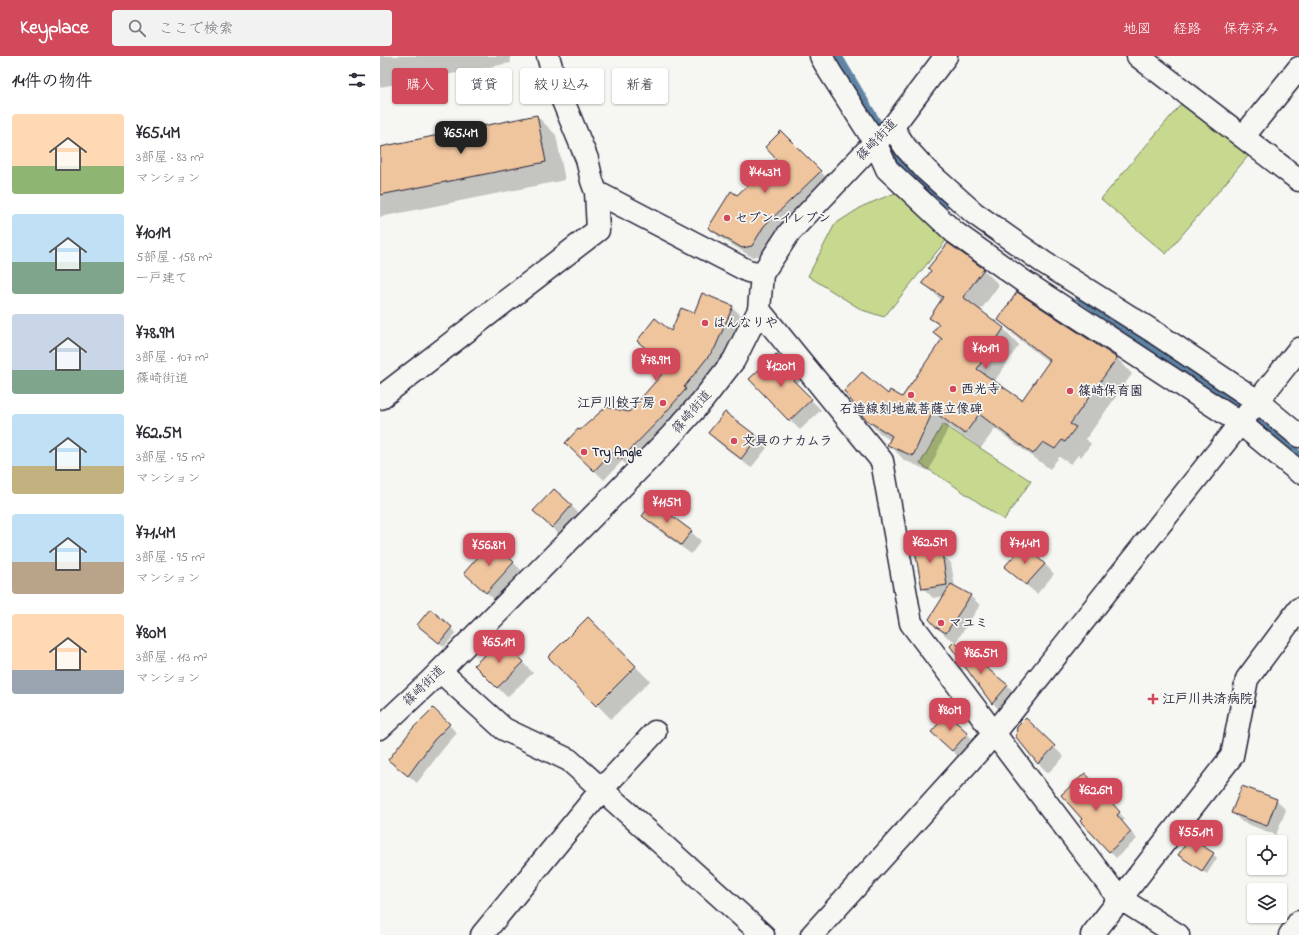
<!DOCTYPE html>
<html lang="ja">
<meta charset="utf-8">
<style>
:root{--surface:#fff;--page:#f2f2f3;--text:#2b2b33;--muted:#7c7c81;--accent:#d1495b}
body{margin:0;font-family:"Indie Flower","Klee One",sans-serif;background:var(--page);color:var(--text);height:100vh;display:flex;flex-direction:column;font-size:15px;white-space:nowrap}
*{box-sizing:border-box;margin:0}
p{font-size:13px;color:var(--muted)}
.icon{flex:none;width:22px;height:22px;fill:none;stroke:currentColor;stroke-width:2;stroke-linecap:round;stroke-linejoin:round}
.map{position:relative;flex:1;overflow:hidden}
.details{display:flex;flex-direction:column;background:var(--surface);width:380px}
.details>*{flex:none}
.top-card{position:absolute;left:12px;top:12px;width:380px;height:36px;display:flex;gap:8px}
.fabs{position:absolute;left:867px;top:779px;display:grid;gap:8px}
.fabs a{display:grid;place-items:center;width:40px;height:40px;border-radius:4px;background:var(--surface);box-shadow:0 1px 3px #0004;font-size:20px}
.price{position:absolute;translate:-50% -34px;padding:0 9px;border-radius:8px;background:var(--accent);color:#fff;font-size:13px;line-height:26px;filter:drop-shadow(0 1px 2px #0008)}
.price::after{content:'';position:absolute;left:50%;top:24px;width:12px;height:9px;margin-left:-6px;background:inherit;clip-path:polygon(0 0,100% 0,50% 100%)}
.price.selected{background:#222;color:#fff}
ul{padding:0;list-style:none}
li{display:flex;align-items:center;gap:12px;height:100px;padding:0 12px}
li span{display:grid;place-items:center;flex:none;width:112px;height:80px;border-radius:4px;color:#555}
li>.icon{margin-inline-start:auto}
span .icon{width:48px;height:48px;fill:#fffc;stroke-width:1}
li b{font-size:17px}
h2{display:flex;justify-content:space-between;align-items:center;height:48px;padding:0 12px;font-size:17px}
.chip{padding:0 14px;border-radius:4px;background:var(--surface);box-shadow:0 1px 3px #0004;font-size:14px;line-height:36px}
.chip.selected{background:var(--accent);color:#fff}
header{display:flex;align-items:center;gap:24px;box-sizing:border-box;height:56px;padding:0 20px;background:var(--accent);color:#fff}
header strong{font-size:19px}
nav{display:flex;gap:22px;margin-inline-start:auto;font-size:14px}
.search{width:280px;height:36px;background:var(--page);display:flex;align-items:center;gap:10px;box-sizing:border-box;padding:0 14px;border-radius:4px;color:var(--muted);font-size:15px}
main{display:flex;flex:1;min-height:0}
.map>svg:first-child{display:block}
.green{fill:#c6d98e;stroke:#747e64}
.shadow{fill:#0003}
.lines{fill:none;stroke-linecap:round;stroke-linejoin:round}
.stream{stroke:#6085a4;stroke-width:7}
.building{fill:#efc59e;stroke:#22223b}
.minor-casing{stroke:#22223b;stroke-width:25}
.minor{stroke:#f6f6f2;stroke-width:22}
.poi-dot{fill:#d1495b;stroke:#f6f6f2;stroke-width:1.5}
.labels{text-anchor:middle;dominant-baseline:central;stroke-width:3.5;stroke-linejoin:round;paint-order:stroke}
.street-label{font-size:13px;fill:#22223b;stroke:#f6f6f2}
.poi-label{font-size:13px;font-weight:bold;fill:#22223b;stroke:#f6f6f2;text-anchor:start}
</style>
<header>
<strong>Keyplace</strong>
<div class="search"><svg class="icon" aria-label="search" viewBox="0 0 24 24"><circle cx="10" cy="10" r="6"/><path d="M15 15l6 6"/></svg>ここで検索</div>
<nav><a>地図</a><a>経路</a><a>保存済み</a></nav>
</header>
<main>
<section class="details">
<h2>14件の物件<svg class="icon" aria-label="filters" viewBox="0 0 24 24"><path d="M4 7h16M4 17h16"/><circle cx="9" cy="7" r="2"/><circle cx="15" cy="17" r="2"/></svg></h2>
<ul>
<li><span style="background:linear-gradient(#ffd9b3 65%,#8fb573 0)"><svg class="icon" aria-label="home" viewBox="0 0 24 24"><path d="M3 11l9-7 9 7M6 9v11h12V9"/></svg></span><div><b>¥65.4M</b><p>3部屋 · 83 m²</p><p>マンション</p></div></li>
<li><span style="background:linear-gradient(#bfe0f5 60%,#7fa58c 0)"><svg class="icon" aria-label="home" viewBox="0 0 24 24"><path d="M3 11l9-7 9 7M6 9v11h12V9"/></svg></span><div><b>¥101M</b><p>5部屋 · 158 m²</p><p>一戸建て</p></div></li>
<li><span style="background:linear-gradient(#c9d6e8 70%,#7fa58c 0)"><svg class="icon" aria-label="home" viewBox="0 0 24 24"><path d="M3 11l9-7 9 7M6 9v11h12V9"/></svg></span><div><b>¥78.9M</b><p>3部屋 · 107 m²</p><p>篠崎街道</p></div></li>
<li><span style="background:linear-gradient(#bfe0f5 65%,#c2b280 0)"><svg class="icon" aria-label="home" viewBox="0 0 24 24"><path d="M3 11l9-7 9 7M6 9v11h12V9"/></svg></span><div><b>¥62.5M</b><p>3部屋 · 95 m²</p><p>マンション</p></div></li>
<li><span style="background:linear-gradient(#bfe0f5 60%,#b9a48a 0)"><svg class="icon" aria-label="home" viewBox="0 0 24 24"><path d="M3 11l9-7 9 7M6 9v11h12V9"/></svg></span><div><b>¥71.4M</b><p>3部屋 · 95 m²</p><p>マンション</p></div></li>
<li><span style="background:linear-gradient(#ffd9b3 70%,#9aa5b1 0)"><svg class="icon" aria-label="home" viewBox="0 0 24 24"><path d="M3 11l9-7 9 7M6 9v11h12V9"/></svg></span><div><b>¥80M</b><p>3部屋 · 113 m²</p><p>マンション</p></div></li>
</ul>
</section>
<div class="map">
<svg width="919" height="879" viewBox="0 0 919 879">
<rect width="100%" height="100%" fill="#f6f6f2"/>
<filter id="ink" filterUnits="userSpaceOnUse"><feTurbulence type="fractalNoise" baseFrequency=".025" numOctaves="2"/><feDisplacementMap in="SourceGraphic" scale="8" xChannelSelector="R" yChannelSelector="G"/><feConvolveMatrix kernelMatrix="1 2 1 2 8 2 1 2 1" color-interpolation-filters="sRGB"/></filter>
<g filter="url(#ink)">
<path class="green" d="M802,47L869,99L786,198L721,143Z
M520,135L568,182L504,261L482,254L428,220L455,168L483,150Z
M563,368L651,425L624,464L573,429L540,408Z"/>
<path class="shadow" d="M0,0H130L131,7L0,31Z
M157,60L176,79L185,124L0,161V92Z
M401,76L450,125L393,180L381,199L372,201L339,181L330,171L357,140L397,103Z
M568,188L604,214L619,229L600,255L624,273L639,289L614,326L642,346L670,307L635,280L619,264L638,238L737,302L752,318L706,383L711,388L701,401L698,399L691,408L679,401L670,413L615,373L601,392L569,370L549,415L524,404L509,388L510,384L502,379L485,363L508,340L522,343L562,285L554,276L559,270L550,262L562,245L544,227Z
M352,251L362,260L345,302L251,413L242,405L224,424L186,387L250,357L288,312L267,295L258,285L292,277L314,258Z
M406,309L421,324L416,328L441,354L420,374L410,364Z
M329,377L377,382L387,392L371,412L339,387Z
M174,434L201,459L182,481L164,464Z
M263,460L311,476L321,485L311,498L273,470Z
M551,481L560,490L562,498L571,507L575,531L590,540L600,549L576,586L567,581L550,563L565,540L553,542L543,532Z
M133,506L143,516L117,546L95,526Z
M665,508L674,518L657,538L635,520Z
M50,554L76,577L64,591L43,573Z
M208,563L270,625L231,663L170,601Z
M122,585L153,617L127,641L96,610Z
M571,590L627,629L637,639L622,657L613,647Z
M53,653L77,677L63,693L37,727L10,704Z
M567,660L597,687L582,704L552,676Z
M646,663L684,701L668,717L658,707Z
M711,725L745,763L742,766L757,783L736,802L702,765Z
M896,744L906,754L896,779L862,766L853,757Z
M833,798L837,802L827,818L804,804L799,799Z"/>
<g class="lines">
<path class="stream" d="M459,0L521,106L567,148
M699,242L889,371L919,398"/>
</g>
<path class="building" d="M157,59L166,106L0,139V91Z
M401,75L441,115L384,170L372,190L362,192L328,172L351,135L357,139L396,103L385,91Z
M568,187L604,213L583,241L624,272L597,313L642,344L670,304L618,264L637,236L737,302L690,368L696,371L685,386L682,384L675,393L663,386L653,398L599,358L585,378L553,355L533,400L507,389L512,380L485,363L464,335L482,316L508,338L510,334L522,341L562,283L553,276L559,268L549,262L563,241L542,227L551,215L548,212Z
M322,237L353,250L335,292L304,331L306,333L279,364L240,404L232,396L214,415L185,387L198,373L200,374L226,351L249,356L288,311L257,285L275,262L291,275L301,252L314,257Z
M396,298L412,314L407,318L432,343L409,365L369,323Z
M345,356L378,381L361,403L328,377Z
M174,433L192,449L172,472L153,455Z
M273,446L312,475L301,489L262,460Z
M551,480L555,497L562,496L567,529L542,533L533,484Z
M111,486L134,506L106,537L84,517Z
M644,489L665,508L646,529L624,511Z
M571,528L591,539L566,577L556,571L549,563Z
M50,553L72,571L59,587L37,569Z
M208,561L256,610L216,650L168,601Z
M122,583L144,606L117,632L94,609Z
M574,586L628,629L612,648L570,590Z
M53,652L70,668L54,684L28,720L8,704L33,672Z
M567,658L588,677L572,695L551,676Z
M646,662L675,690L658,708L636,681L637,671Z
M705,717L740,756L737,759L751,776L729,796L700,765L702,763L681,739Z
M862,730L897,743L887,770L851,757Z
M810,782L834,797L822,815L798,799Z"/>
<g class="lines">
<g class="minor-casing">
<path id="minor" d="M441,0L450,16L495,86L507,113L574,176L643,225L860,367L919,416
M758,0L919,124
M512,71L526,92L546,114L594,157L663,206L774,276L877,345L919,380
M863,81L919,12
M216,136L368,215L382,218
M379,254L502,405L531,567L734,836L741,843L798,879
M0,342L218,174L216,136L212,125L207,103L176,28L168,0
M60,615L124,673L189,704L383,879
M0,672L50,625L224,449L289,382L322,345L354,304L379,254L382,218L409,177L495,86L511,73L566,0
M102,879L222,733L275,676
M432,879L614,678L919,293
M712,879L852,700L867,623L919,553
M910,879L919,866"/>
</g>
<use href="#minor" class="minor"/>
</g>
</g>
<g class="poi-dot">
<circle cx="347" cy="162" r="4"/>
<circle cx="325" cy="267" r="4"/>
<circle cx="573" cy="333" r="4"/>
<circle cx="690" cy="335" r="4"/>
<circle cx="531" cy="339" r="4"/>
<circle cx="283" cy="347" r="4"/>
<circle cx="354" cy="385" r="4"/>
<circle cx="204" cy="396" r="4"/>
<circle cx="561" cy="567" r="4"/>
<path d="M771 637h4v4h4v4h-4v4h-4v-4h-4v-4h4z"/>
</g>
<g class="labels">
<g class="street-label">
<text transform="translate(497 84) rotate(-46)">篠崎街道</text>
<text transform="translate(312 356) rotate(-49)">篠崎街道</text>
<text transform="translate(44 630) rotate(-44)">篠崎街道</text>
</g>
<g class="poi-label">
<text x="355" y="162">セブン-イレブン</text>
<text x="333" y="267">はんなりや</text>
<text x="581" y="333">西光寺</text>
<text x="698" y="335">篠崎保育園</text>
<text x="275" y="347" text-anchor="end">江戸川餃子房</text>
<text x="531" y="353" text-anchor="middle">石造線刻地蔵菩薩立像碑</text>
<text x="362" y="385">文具のナカムラ</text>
<text x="212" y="396">Try Angle</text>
<text x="569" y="567">マユミ</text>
<text x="782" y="643">江戸川共済病院</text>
</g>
</g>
</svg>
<div class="fabs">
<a><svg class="icon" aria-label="locate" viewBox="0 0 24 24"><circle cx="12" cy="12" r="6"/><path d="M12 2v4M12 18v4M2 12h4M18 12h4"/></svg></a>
<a><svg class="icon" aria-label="layers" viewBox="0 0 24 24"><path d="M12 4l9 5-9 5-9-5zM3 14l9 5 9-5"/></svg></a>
</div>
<b class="price selected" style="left:81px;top:99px">¥65.4M</b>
<b class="price" style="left:385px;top:138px">¥44.3M</b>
<b class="price" style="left:606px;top:314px">¥101M</b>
<b class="price" style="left:276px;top:326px">¥78.9M</b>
<b class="price" style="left:401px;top:332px">¥120M</b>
<b class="price" style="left:287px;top:468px">¥115M</b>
<b class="price" style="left:550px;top:508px">¥62.5M</b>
<b class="price" style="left:645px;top:509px">¥71.4M</b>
<b class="price" style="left:109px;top:511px">¥56.8M</b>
<b class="price" style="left:119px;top:608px">¥65.1M</b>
<b class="price" style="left:601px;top:619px">¥86.5M</b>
<b class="price" style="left:570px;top:676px">¥80M</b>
<b class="price" style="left:716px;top:756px">¥62.6M</b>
<b class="price" style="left:816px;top:798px">¥55.1M</b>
<div class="top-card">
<a class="chip selected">購入</a>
<a class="chip">賃貸</a>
<a class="chip">絞り込み</a>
<a class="chip">新着</a>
</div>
</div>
</main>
